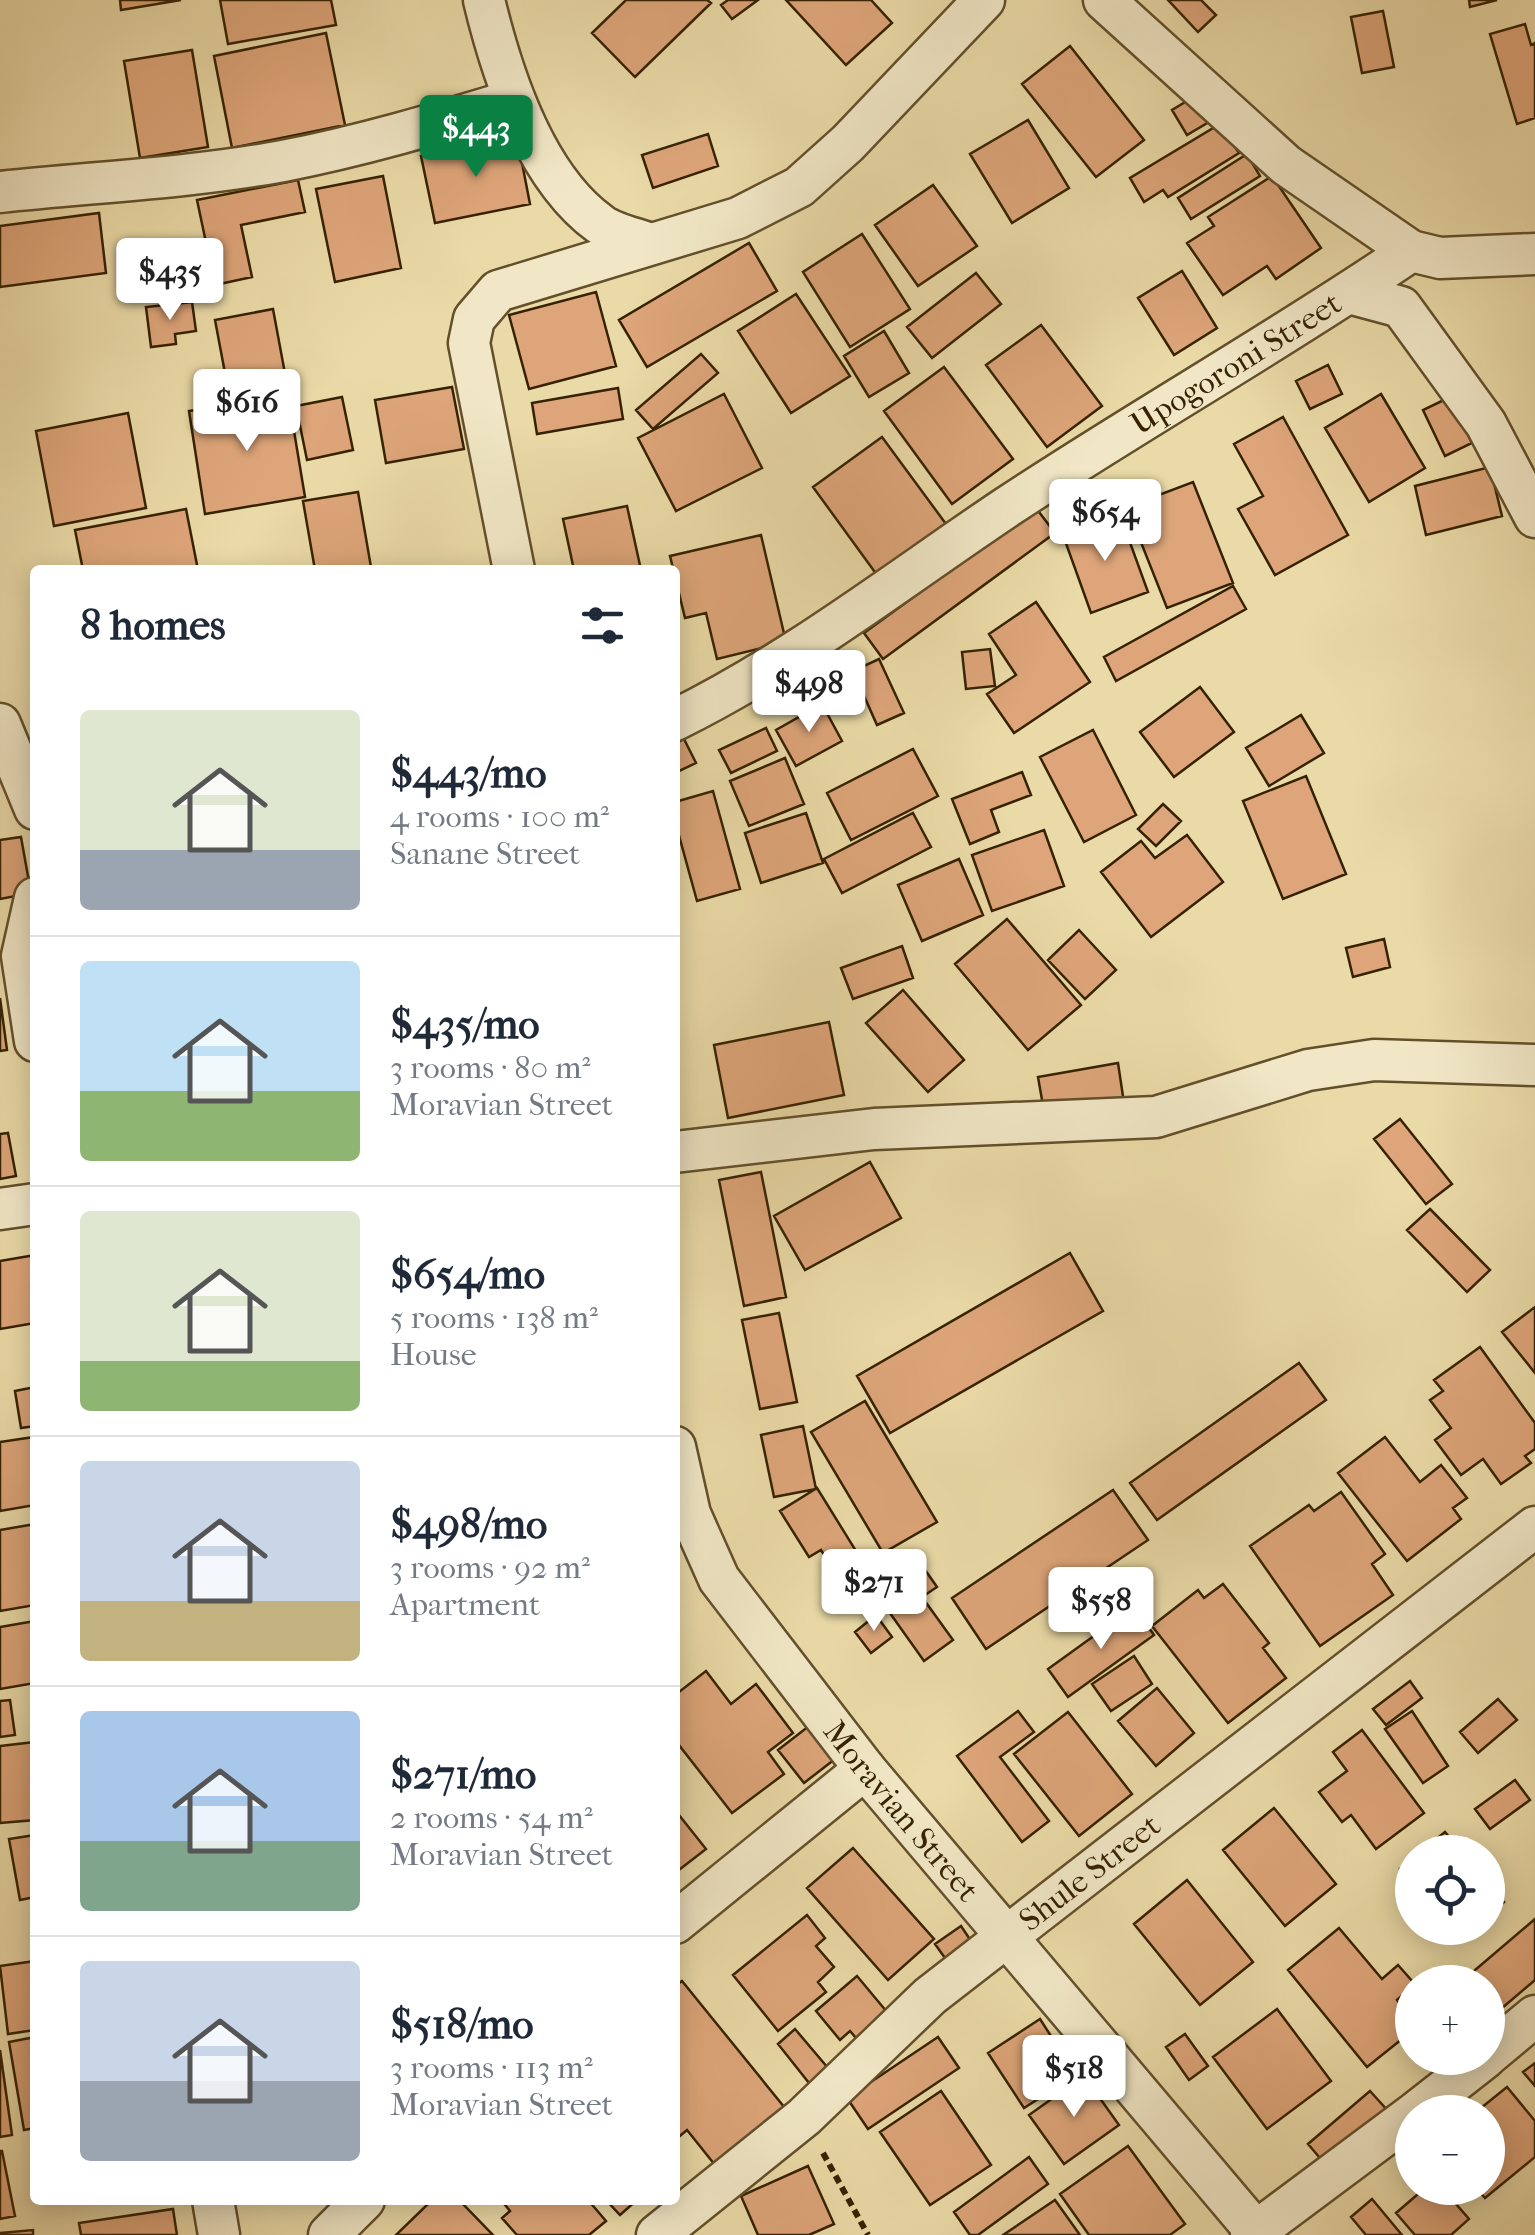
<!DOCTYPE html>
<meta charset="utf-8">
<style>
:root{--surface:#fff;--page:#f6f6f7;--text:#1f2937;--muted:#747a83;--line:#e0e1e3;--accent:#0b8043}
body{margin:0;font-family:"IM FELL French Canon",serif;background:var(--page);color:var(--text);height:100vh;display:flex;flex-direction:column;font-size:38px;white-space:nowrap}
*{box-sizing:border-box;margin:0}
p{font-size:32px;color:var(--muted)}
.icon{flex:none;width:55px;height:55px;fill:none;stroke:currentColor;stroke-width:2;stroke-linecap:round;stroke-linejoin:round}
.map{position:relative;flex:1;overflow:hidden}
.side{position:absolute;left:30px;top:565px;width:650px;height:1640px;display:flex;flex-direction:column;background:var(--surface);border-radius:10px;box-shadow:0 5px 25px #0003}
.side>*{flex:none}
.controls{position:absolute;left:1395px;top:1835px;display:grid;gap:20px}
.controls a{display:grid;place-items:center;width:110px;height:110px;border-radius:50%;background:var(--surface);box-shadow:0 5px 25px #0003;font-size:50px}
.price{position:absolute;translate:-50% -85px;padding:0 22px;border-radius:10px;background:#fff;color:#222;font-size:32px;line-height:65px;filter:drop-shadow(0 2px 5px #0008)}
.price::after{content:'';position:absolute;left:50%;top:60px;width:30px;height:22px;margin-left:-15px;background:inherit;clip-path:polygon(0 0,100% 0,50% 100%)}
.price.selected{background:var(--accent);color:#fff}
ul{padding:0;list-style:none}
li{display:flex;align-items:center;gap:30px;height:250px;padding:0 50px}
li+li{border-top:2px solid var(--line)}
li span{display:grid;place-items:center;flex:none;width:280px;height:200px;border-radius:10px;color:#555}
li>.icon{margin-inline-start:auto}
span .icon{width:120px;height:120px;fill:#fffc;stroke-width:1}
li b{font-size:42px}
h2{display:flex;justify-content:space-between;align-items:center;height:120px;padding:0 50px;font-size:42px}
.map>svg:first-child{display:block}
.building{fill:#dda579;stroke:#362202;stroke-width:2.5}
.lines{fill:none;stroke-linecap:round;stroke-linejoin:round}
.minor-casing{stroke:#63502b;stroke-width:45}
.path{stroke:#362202;stroke-width:6;stroke-dasharray:8 5;stroke-linecap:butt}
.minor{stroke:#f1e7c6;stroke-width:40}
.labels{text-anchor:middle;dominant-baseline:central;stroke-width:10;stroke-linejoin:round;paint-order:stroke}
.street-label{font-size:32px;fill:#362202;stroke:#f1e7c6}
</style>
<div class="map">
<svg width="1535" height="2235" viewBox="0 0 1535 2235">
<rect width="100%" height="100%" fill="#eadaa7"/>
<filter id="stains"><feTurbulence type="fractalNoise" baseFrequency=".002" numOctaves="4"/><feColorMatrix values="0 0 0 0 .2 0 0 0 0 .09 0 0 0 0 .02 0 0 0 .5 -.17"/></filter>
<radialGradient id="worn" r=".72"><stop offset=".6" stop-color="#630" stop-opacity="0"/><stop offset="1" stop-color="#630" stop-opacity=".3"/></radialGradient>
<path class="building" d="M120,0H181L121,10Z
M220,0H331L336,25L228,44Z
M626,0H707L711,3L635,77L592,33Z
M728,0H758L732,19L721,5Z
M786,0H871L892,23L846,65Z
M1168,0H1201L1216,15L1198,32Z
M1469,0H1497L1470,7Z
M1383,11L1394,67L1362,73L1351,17Z
M1525,24L1531,45L1535,43V118L1517,124L1490,34Z
M326,33L345,125L232,148L214,56Z
M1070,46L1144,140L1096,177L1022,84Z
M192,50L208,147L140,158L124,61Z
M1192,98L1214,119L1187,135L1172,110Z
M1028,120L1069,188L1012,223L970,154Z
M1220,124L1239,153L1168,197L1163,190L1144,202L1130,178Z
M708,134L718,166L653,188L642,155Z
M517,137L530,204L435,223L421,156Z
M1247,154L1260,176L1191,219L1178,198Z
M383,176L401,268L335,282L316,189Z
M1272,176L1321,248L1276,279L1267,266L1223,295L1187,243L1214,226L1208,217Z
M298,180L305,212L241,225L252,277L215,285L197,200Z
M933,185L977,246L918,286L875,225Z
M99,213L106,273L0,287V226Z
M862,234L910,309L850,347L803,272Z
M749,243L777,291L647,367L619,320Z
M1182,271L1217,328L1174,355L1138,298Z
M976,273L1001,304L932,358L907,327Z
M596,292L616,366L529,389L509,315Z
M796,294L850,376L791,413L738,331Z
M192,302L196,331L175,334L176,344L151,347L146,307Z
M273,309L286,379L228,389L215,320Z
M1041,325L1102,406L1047,447L986,365Z
M884,331L909,373L869,397L844,356Z
M701,354L718,373L653,429L636,410Z
M1328,365L1342,394L1310,409L1296,381Z
M944,367L1013,459L952,504L884,411Z
M452,387L464,449L386,463L375,400Z
M618,388L623,419L537,434L532,403Z
M724,394L762,468L676,511L638,438Z
M1381,394L1425,468L1369,502L1325,428Z
M288,395L305,497L205,514L189,411Z
M342,397L353,450L307,460L296,406Z
M1450,397L1472,443L1445,456L1423,410Z
M128,413L146,508L54,526L36,431Z
M1283,417L1348,535L1275,575L1238,509L1263,496L1234,444Z
M882,437L946,524L877,575L813,487Z
M1490,467L1502,516L1426,535L1415,486Z
M1193,482L1233,583L1167,608L1127,507Z
M358,492L371,567L315,570L303,501Z
M627,506L641,570H574L563,519Z
M1036,508L1055,533L883,659L864,633Z
M186,509L198,570H83L75,530Z
M1120,515L1148,592L1091,613L1063,535Z
M761,535L786,642L717,659L706,613L685,618L670,556Z
M1233,586L1246,609L1116,681L1104,657Z
M1036,602L1090,682L1014,733L987,694L1016,675L989,634Z
M990,649L995,686L966,689L962,652Z
M879,659L904,713L877,725L853,671Z
M1200,687L1234,732L1174,777L1140,732Z
M822,704L842,741L796,766L776,730Z
M1301,715L1324,753L1269,786L1246,748Z
M766,728L777,751L731,773L719,750Z
M1093,730L1136,815L1084,842L1040,757Z
M684,739L696,763L675,773V744Z
M913,749L938,796L851,840L827,793Z
M785,758L804,804L749,826L730,781Z
M1022,772L1031,795L991,810L999,832L970,844L952,799Z
M1306,776L1346,874L1283,899L1243,801Z
M713,791L740,889L697,901L675,821V802Z
M1163,804L1181,821L1156,846L1138,829Z
M806,813L823,863L761,883L745,833Z
M913,813L931,847L842,893L824,859Z
M1044,830L1064,886L992,911L972,855Z
M1187,835L1223,882L1151,937L1101,872L1141,841L1155,858Z
M21,837L31,893L0,899V840Z
M959,859L983,915L922,941L898,885Z
M1007,919L1081,1005L1028,1050L955,964Z
M1079,930L1116,970L1085,999L1048,960Z
M1384,939L1390,967L1353,977L1346,948Z
M902,946L913,978L853,999L841,968Z
M903,990L964,1060L928,1092L866,1023Z
M0,998L7,1050L0,1051Z
M829,1022L844,1095L728,1118L714,1045Z
M1118,1063L1124,1103L1045,1117L1038,1077Z
M1400,1119L1452,1184L1426,1204L1374,1139Z
M8,1133L16,1176L0,1179V1134Z
M870,1162L901,1218L805,1270L774,1216Z
M761,1172L786,1297L744,1306L719,1180Z
M1430,1209L1490,1270L1467,1292L1407,1230Z
M1070,1253L1103,1311L890,1433L857,1376Z
M35,1255V1323L0,1329V1261Z
M1535,1307V1373L1502,1332Z
M779,1313L797,1402L760,1409L742,1320Z
M1480,1347L1535,1423V1449L1525,1456L1531,1463L1501,1484L1483,1459L1461,1475L1435,1440L1451,1428L1430,1400L1443,1391L1434,1380Z
M1299,1363L1326,1400L1157,1520L1130,1483Z
M35,1387V1426L21,1428L15,1391Z
M865,1401L937,1522L883,1553L811,1432Z
M803,1426L816,1489L774,1497L761,1435Z
M34,1437L35,1505L0,1511V1442Z
M1385,1437L1420,1482L1441,1465L1467,1498L1453,1508L1461,1519L1407,1561L1338,1473Z
M817,1488L869,1572L844,1587L821,1550L809,1557L780,1511Z
M1113,1490L1148,1540L986,1649L952,1598Z
M1341,1492L1385,1554L1372,1564L1393,1595L1320,1646L1250,1546L1309,1505L1314,1511Z
M35,1524V1605L0,1611V1530Z
M914,1554L937,1587L922,1597L953,1640L924,1661L870,1585Z
M1223,1584L1269,1643L1263,1648L1286,1678L1228,1723L1152,1626L1198,1590L1204,1598Z
M1134,1607L1154,1635L1068,1697L1048,1669Z
M876,1615L892,1637L871,1653L855,1632Z
M35,1621V1683L0,1689V1627Z
M1134,1656L1152,1684L1111,1711L1092,1684Z
M706,1671L731,1704L756,1684L793,1733L768,1752L784,1774L732,1813L675,1740V1695Z
M1410,1681L1422,1698L1386,1725L1373,1709Z
M1157,1688L1194,1733L1156,1766L1118,1721Z
M1498,1699L1517,1720L1478,1753L1460,1732Z
M10,1700L15,1735L0,1737V1701Z
M1018,1711L1034,1732L1000,1757L1049,1821L1022,1842L957,1756Z
M1412,1711L1448,1766L1423,1783L1385,1729Z
M1068,1712L1132,1794L1079,1836L1014,1754Z
M809,1726L835,1759L804,1783L778,1750Z
M1362,1730L1424,1813L1376,1849L1351,1815L1342,1822L1319,1792L1347,1771L1333,1752Z
M35,1742V1820L0,1823V1746Z
M1515,1780L1530,1800L1490,1829L1475,1809Z
M1274,1808L1336,1884L1285,1926L1223,1850Z
M675,1810L706,1849L675,1873Z
M1445,1832L1462,1852H1420Z
M35,1835V1897L20,1900L9,1839Z
M853,1848L934,1939L888,1980L807,1888Z
M1412,1859V1885L1400,1869Z
M1187,1880L1253,1962L1200,2005L1134,1924Z
M1488,1883L1504,1902L1488,1916Z
M807,1915L825,1938L816,1946L834,1967L818,1982L826,1992L778,2031L733,1975Z
M1535,1919V1980L1488,2020V1982H1461Z
M961,1926L975,1947L950,1965L935,1944Z
M1339,1928L1382,1979L1398,1965L1413,1982L1412,1987L1397,2000L1412,2019V2031L1367,2067L1288,1970Z
M1448,1928H1473L1458,1940Z
M35,1961V2030L8,2034L0,1966Z
M857,1976L887,2012L856,2038L850,2031L840,2040L816,2011Z
M682,1981L785,2108L715,2165L687,2130L675,2140V1986Z
M1277,2009L1331,2081L1267,2129L1213,2057Z
M1040,2019L1069,2064L1042,2082L1049,2092L1024,2108L988,2053Z
M795,2029L828,2068L809,2083L778,2044Z
M1185,2034L1208,2066L1189,2080L1166,2047Z
M35,2037V2128L24,2130L9,2042Z
M938,2037L959,2068L868,2129L847,2098Z
M0,2050L12,2135L0,2137Z
M1535,2063V2086L1523,2072Z
M1084,2076L1119,2125L1064,2164L1029,2115Z
M1507,2087L1535,2121V2157L1485,2198L1476,2188H1488V2112H1476Z
M941,2091L991,2165L930,2205L880,2132Z
M1370,2091L1389,2112L1325,2164L1308,2144Z
M1128,2146L1185,2224L1170,2235H1089L1060,2194Z
M0,2151H2L15,2216L0,2219Z
M1029,2157L1048,2184L978,2235H970L954,2212Z
M808,2166L834,2224L809,2235H758L741,2196Z
M1425,2188H1442L1469,2219L1451,2235H1415L1396,2213Z
M1372,2199L1402,2235H1366L1351,2217Z
M432,2200H459L493,2235H396Z
M501,2200H588L606,2221L589,2235H517L502,2218L510,2211Z
M606,2200H637L620,2215Z
M1055,2200L1080,2235H1003Z
M173,2209L177,2235H81L79,2223Z
M33,2230V2235H0V2233Z"/>
<g class="lines">
<g class="minor-casing">
<g id="minor">
<path d="M484,0C502,75 535,177 600,224C613,234 635,238 651,244"/>
<path d="M1104,0L1286,165L1411,251L1440,258L1535,254"/>
<path d="M0,192C94,182 190,178 283,161C361,146 438,123 514,100"/>
<path d="M1349,293L1401,307L1486,424L1535,517"/>
<path d="M514,570L469,343L474,319L498,291L738,218L799,187L848,143L984,0"/>
<path id="s1" d="M675,720C793,662 898,580 1007,507C1140,419 1279,341 1411,251"/>
<path d="M0,724L35,809"/>
<path d="M35,898L22,956L35,1041"/>
<path d="M675,1152L874,1129L1156,1117L1308,1070L1374,1060L1535,1065"/>
<path d="M0,1209L35,1204"/>
<path id="s2" d="M675,1447L690,1514L719,1579L865,1769L1259,2235"/>
<path d="M675,1923L865,1769"/>
<path d="M1488,2055L1535,2016"/>
<path d="M1416,2112L1485,2058"/>
<path d="M213,2200L219,2235"/>
<path d="M329,2235L364,2200"/>
<path id="s3" d="M657,2235L804,2117L930,1996L1535,1527"/>
<path d="M1251,2235L1412,2115"/>
</g>
</g>
<path class="path" d="M823,2153L868,2235"/>
<use href="#minor" class="minor"/>
</g>
<g class="labels">
<g class="street-label">
<text stroke="none"><textPath href="#s1" startOffset="665">Upogoroni Street</textPath></text>
<text stroke="none"><textPath href="#s2" startOffset="435">Moravian Street</textPath></text>
<text stroke="none"><textPath href="#s3" startOffset="565">Shule Street</textPath></text>
</g>
</g>
<rect width="100%" height="100%" filter="url(#stains)"/>
<rect width="100%" height="100%" fill="url(#worn)"/>
</svg>
<div class="controls">
<a><svg class="icon" aria-label="locate" viewBox="0 0 24 24"><circle cx="12" cy="12" r="6"/><path d="M12 2v4M12 18v4M2 12h4M18 12h4"/></svg></a>
<a>+</a>
<a>−</a>
</div>
<b class="price selected" style="left:476px;top:180px">$443</b>
<b class="price" style="left:170px;top:323px">$435</b>
<b class="price" style="left:247px;top:454px">$616</b>
<b class="price" style="left:1105px;top:564px">$654</b>
<b class="price" style="left:809px;top:735px">$498</b>
<b class="price" style="left:874px;top:1634px">$271</b>
<b class="price" style="left:1101px;top:1652px">$558</b>
<b class="price" style="left:1074px;top:2120px">$518</b>
<section class="side">
<h2>8 homes<svg class="icon" aria-label="filters" viewBox="0 0 24 24"><path d="M4 7h16M4 17h16"/><circle cx="9" cy="7" r="2"/><circle cx="15" cy="17" r="2"/></svg></h2>
<ul>
<li><span style="background:linear-gradient(#dfe7d0 70%,#9aa5b1 0)"><svg class="icon" aria-label="home" viewBox="0 0 24 24"><path d="M3 11l9-7 9 7M6 9v11h12V9"/></svg></span><div><b>$443/mo</b><p>4 rooms · 100 m²</p><p>Sanane Street</p></div></li>
<li><span style="background:linear-gradient(#bfe0f5 65%,#8fb573 0)"><svg class="icon" aria-label="home" viewBox="0 0 24 24"><path d="M3 11l9-7 9 7M6 9v11h12V9"/></svg></span><div><b>$435/mo</b><p>3 rooms · 80 m²</p><p>Moravian Street</p></div></li>
<li><span style="background:linear-gradient(#dfe7d0 75%,#8fb573 0)"><svg class="icon" aria-label="home" viewBox="0 0 24 24"><path d="M3 11l9-7 9 7M6 9v11h12V9"/></svg></span><div><b>$654/mo</b><p>5 rooms · 138 m²</p><p>House</p></div></li>
<li><span style="background:linear-gradient(#c9d6e8 70%,#c2b280 0)"><svg class="icon" aria-label="home" viewBox="0 0 24 24"><path d="M3 11l9-7 9 7M6 9v11h12V9"/></svg></span><div><b>$498/mo</b><p>3 rooms · 92 m²</p><p>Apartment</p></div></li>
<li><span style="background:linear-gradient(#a9c7e8 65%,#7fa58c 0)"><svg class="icon" aria-label="home" viewBox="0 0 24 24"><path d="M3 11l9-7 9 7M6 9v11h12V9"/></svg></span><div><b>$271/mo</b><p>2 rooms · 54 m²</p><p>Moravian Street</p></div></li>
<li><span style="background:linear-gradient(#c9d6e8 60%,#9aa5b1 0)"><svg class="icon" aria-label="home" viewBox="0 0 24 24"><path d="M3 11l9-7 9 7M6 9v11h12V9"/></svg></span><div><b>$518/mo</b><p>3 rooms · 113 m²</p><p>Moravian Street</p></div></li>
</ul>
</section>
</div>
